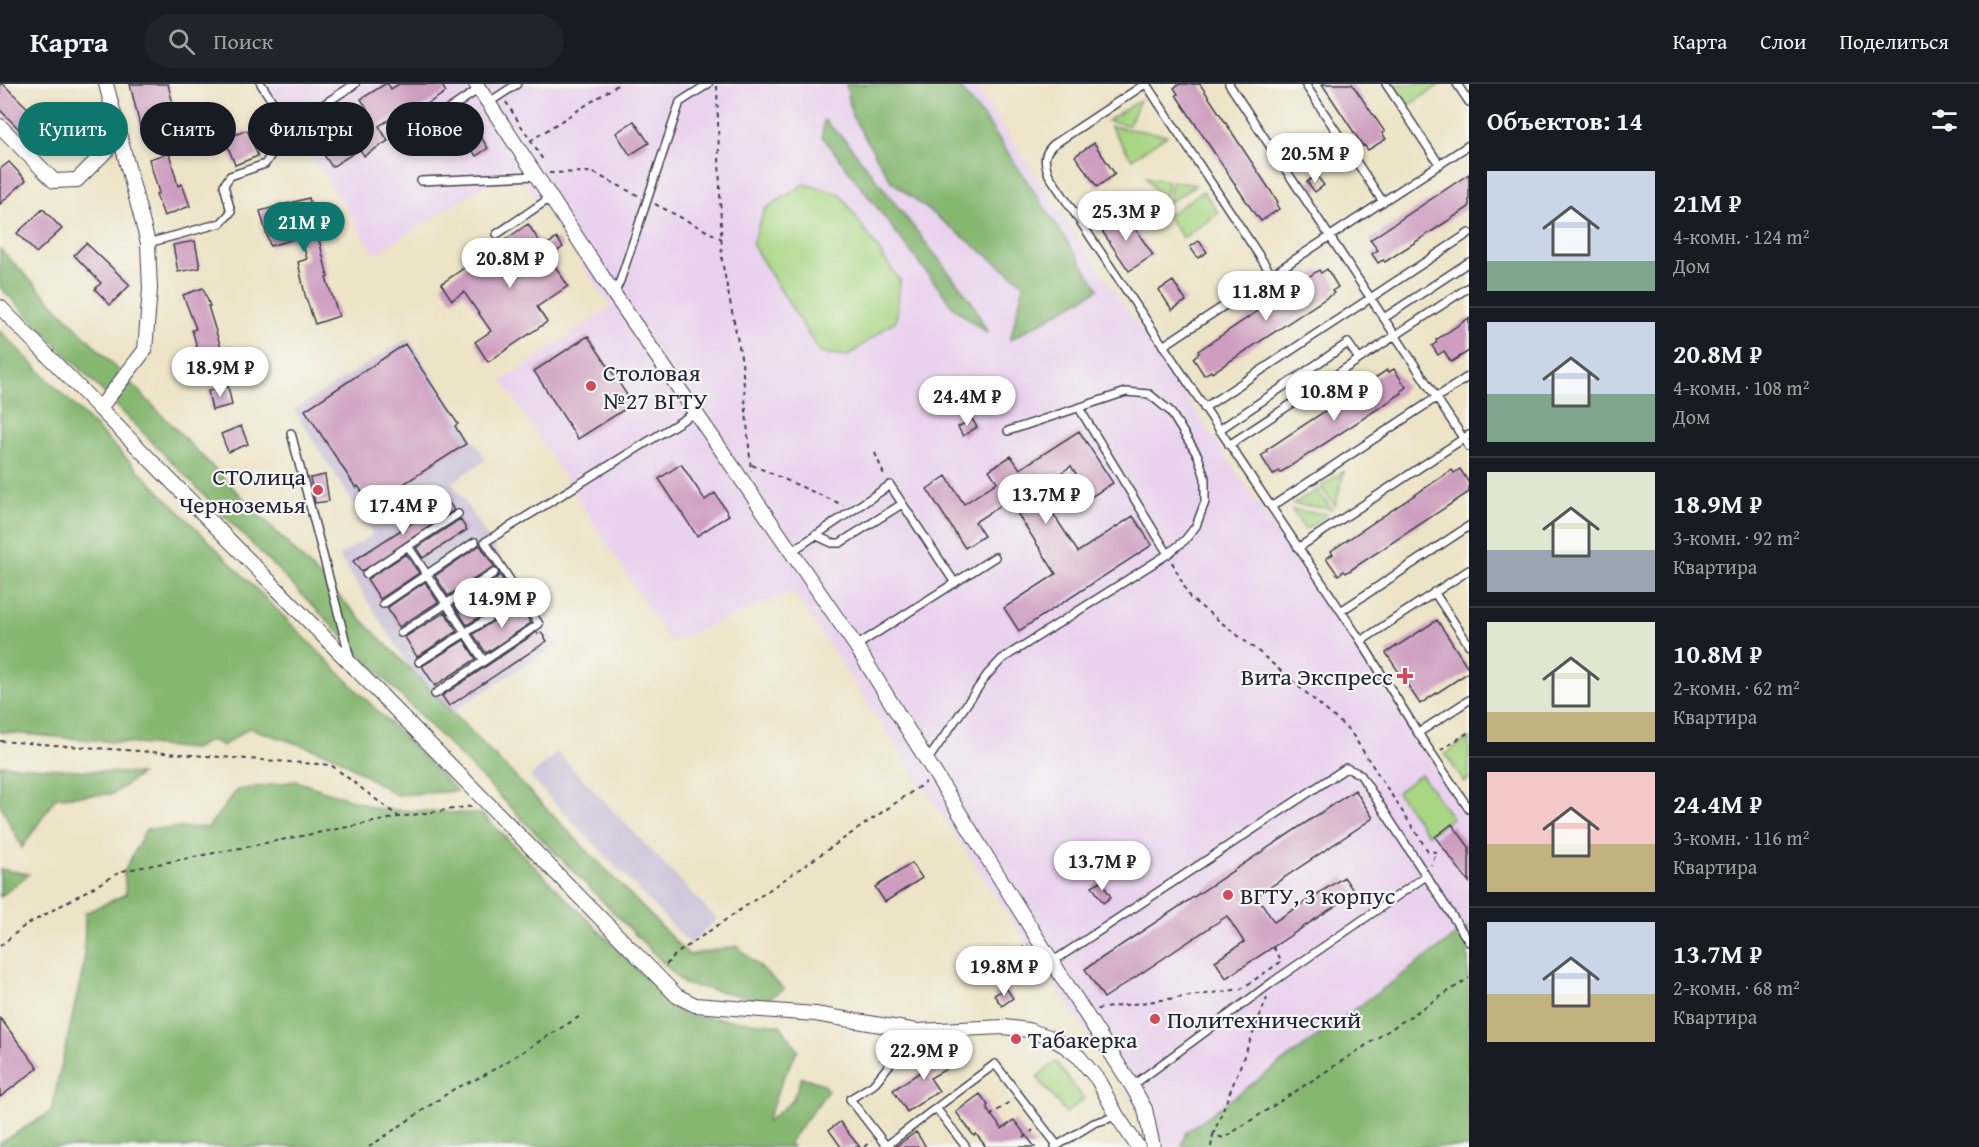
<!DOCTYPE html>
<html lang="ru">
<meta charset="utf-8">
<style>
:root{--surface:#171b24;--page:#20242c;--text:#f1f3f6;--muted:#9ea1a6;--line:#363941;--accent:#0f766e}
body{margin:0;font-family:"Gentium Book Plus",serif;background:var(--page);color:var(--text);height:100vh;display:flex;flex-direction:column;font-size:22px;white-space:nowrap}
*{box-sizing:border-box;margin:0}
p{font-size:20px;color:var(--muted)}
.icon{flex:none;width:33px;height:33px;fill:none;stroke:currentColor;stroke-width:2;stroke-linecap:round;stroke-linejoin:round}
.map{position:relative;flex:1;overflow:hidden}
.drawer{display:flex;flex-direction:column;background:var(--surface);width:510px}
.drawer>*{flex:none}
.hud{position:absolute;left:18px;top:18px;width:570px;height:54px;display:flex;gap:12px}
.price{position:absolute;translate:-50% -51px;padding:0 14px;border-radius:21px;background:#fff;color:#222;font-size:20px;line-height:39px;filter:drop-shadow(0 2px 3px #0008)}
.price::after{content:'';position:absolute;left:50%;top:36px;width:18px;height:14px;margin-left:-9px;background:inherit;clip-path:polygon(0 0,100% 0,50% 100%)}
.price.selected{background:var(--accent);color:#fff}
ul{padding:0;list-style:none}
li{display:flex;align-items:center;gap:18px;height:150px;padding:0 18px}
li+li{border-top:2px solid var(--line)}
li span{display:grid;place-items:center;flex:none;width:168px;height:120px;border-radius:0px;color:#555}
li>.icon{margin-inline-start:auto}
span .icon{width:72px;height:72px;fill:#fffc;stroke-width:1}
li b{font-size:26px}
h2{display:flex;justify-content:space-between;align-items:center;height:72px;padding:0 18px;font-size:26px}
.pill{padding:0 21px;border-radius:27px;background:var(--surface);box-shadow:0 3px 9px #0003;font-size:21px;line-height:54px}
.pill.selected{background:var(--accent);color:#fff}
header{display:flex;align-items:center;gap:36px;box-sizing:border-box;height:84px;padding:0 30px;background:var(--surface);border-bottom:2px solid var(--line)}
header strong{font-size:28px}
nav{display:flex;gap:33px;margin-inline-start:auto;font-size:21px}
.search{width:420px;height:54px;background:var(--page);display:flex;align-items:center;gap:15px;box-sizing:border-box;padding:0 21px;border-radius:33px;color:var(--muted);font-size:22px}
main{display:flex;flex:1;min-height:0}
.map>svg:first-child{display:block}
.built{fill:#e9d2ed}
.industrial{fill:#c9bfd7}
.green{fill:#a9d683;stroke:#667c5f;stroke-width:1.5}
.forest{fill:#86b771;stroke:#546c56;stroke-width:1.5}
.building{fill:#ce9dbf}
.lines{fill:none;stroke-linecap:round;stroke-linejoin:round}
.service-casing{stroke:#403f50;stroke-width:10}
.minor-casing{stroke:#403f50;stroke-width:16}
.path{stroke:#403f50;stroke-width:2;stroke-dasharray:4.5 4.5;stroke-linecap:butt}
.service{stroke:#fff;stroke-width:7}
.minor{stroke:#fff;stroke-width:14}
.poi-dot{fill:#d1495b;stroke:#f6f6f2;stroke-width:2}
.labels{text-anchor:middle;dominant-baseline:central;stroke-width:4.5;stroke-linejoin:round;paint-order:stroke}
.poi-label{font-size:24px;fill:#22223b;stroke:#f6f6f2;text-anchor:start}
</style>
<header>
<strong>Карта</strong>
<div class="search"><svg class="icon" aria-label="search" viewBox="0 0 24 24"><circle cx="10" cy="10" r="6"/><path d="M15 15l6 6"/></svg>Поиск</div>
<nav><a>Карта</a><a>Слои</a><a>Поделиться</a></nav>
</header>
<main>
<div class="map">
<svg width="1469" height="1063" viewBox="0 0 1469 1063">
<rect width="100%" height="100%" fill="#f6f6f2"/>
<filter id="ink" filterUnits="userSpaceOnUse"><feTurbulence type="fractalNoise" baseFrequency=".0167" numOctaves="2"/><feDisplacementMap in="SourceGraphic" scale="12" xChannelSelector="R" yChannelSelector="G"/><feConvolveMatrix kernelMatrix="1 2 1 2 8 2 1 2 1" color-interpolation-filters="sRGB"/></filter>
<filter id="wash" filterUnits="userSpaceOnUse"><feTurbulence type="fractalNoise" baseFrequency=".008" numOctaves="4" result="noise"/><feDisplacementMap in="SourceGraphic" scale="24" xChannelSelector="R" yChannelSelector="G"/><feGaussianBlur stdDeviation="1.35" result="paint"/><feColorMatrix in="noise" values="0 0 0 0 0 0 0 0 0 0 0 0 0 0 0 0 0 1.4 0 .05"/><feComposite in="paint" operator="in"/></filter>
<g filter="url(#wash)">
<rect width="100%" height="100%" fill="#ede3c6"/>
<path class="built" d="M266,0H974L1469,731V849L1176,1063H1163L793,507L670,558L503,297L611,223L515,82L375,170Z"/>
<path class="industrial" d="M408,254L486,376L452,398L557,561L442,634L339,472L373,450L294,326Z
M557,668L717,835L690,860L530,693Z"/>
<path class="green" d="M1393,0H1441L1408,22Z
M1140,16L1129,41L1107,37Z
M1110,42L1167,51L1132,75Z
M1146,93L1168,97L1164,118Z
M1172,97L1196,101L1168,119Z
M804,100L840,110L900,197L896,236L848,272L820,269L752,160L765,125Z
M1203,107L1219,129L1183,154L1167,132Z
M1344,387L1335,422L1321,403Z
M1317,406L1332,425L1293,420Z
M1292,426L1327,430L1305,446Z
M1469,654V695L1464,698L1445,670Z
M1421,690L1452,734L1428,751L1397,708Z
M1056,978L1084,1015L1066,1029L1037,993Z"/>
<path class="forest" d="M846,0H957L991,43L1099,205L1010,256L1024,200L891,97L852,32Z
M824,36L847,58L972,218L988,250L954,224L822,52Z
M0,165L689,871L737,862L784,905L765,917L684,900L0,203Z
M0,247L457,707L396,711L335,672L249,644L223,662L211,656L194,665L0,648Z
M0,681L141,690L113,710L56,713L22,764L0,720Z
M296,697L378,725L482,730L683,931L780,941L798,966L782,997L766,1039L792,1017L802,993L823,1000L828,1007L789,1058L793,1063H0V1059L51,1028L84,880L85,829L126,810L124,788L146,745L208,743L237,706Z
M0,785L29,790L0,813Z
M1468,843L1469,1063H1181L1186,1048Z"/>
<g id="blocks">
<path class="building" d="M0,0H3L37,33L22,48L0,26Z
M130,0H168L179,45L143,55Z
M385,0H388L391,5L399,0H441L446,8L410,31L406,25L379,42L388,57L364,72L360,65L332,83L314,56L337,41L341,48L370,29L361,15Z
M1180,0H1200L1278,118L1276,120L1279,125L1261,137L1257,132H1256L1176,11L1178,10L1174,4Z
M1322,0H1352L1385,48L1382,49L1386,55L1368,66L1364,61L1363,62Z
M634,37L649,59L630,71L616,49Z
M474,43L488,64L476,72L462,51Z
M247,46L258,72L235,81L225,55Z
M1094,59L1115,90L1097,103L1075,72Z
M169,69L178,102L182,100L190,122L164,132L156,110L159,109L149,75Z
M9,78L26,96L0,120V85Z
M1469,90V123L1385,178L1383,176L1378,179L1372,170L1378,166L1370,156Z
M1316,91L1324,101L1315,108L1307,98Z
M309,114L328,193L326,194L339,232L315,240L305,211L298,178L307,175L301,153L270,162L260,127Z
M43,125L62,145L36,169L17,149Z
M1124,128L1153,171L1129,187L1100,144Z
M528,140L543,163L557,154L563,163L549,173L568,202L537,223L547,238L488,278L475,258L491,247L464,208L452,216L441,200Z
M195,157L200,184L178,188L173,161Z
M1199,157L1207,168L1198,174L1190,163Z
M86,159L130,201L110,221L95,205L101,199L74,171Z
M1327,185L1338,203L1332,207L1334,209L1212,289L1211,287L1204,291L1193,274L1199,269L1198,267L1319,186L1321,189Z
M1173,197L1186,217L1172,226L1159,206Z
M203,204L210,222H208L223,270L201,277L192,246L196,245L183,211Z
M1469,234V267L1451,278L1444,267L1438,271L1432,262L1437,258L1436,256Z
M588,252L633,320L578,355L534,287Z
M405,260L458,340L455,342L466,360L371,421L358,402L356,404L305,326Z
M1394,285L1406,303L1401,307L1402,309L1280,389L1279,387L1273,391L1261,372L1267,368L1266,366L1387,286L1389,288Z
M228,302L232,321L212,326L208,307Z
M972,335L977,343L963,352L958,343Z
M241,342L248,360L228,368L221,350Z
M1079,347L1113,399L1091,413L1071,382L1037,405L1078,468L1133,432L1152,461L1019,547L1004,524L1056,490L1009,416L975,438L984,452L965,464L927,405L946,392L964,420L997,398L989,386L1011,372L1020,385Z
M681,380L705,416L715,409L729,431L697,452L659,395Z
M1460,385L1469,399V408L1346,489L1344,487L1338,491L1326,474L1333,470L1331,467L1452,386L1454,389Z
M325,391L329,417L315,419L310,394Z
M447,416L454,426L361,488L353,477Z
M460,435L467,446L423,474L416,464Z
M480,461L495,484H491L448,512L435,492Z
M406,470L419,489L380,515L367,495Z
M499,490L514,512L467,541L454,521L497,494Z
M425,498L438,518L399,543L387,524Z
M519,520L531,539L486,569L473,550Z
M445,528L457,547L417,573L405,553Z
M1437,536L1469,585V588L1420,620L1386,569Z
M537,548L538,550L541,548L547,557L449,622L442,612Z
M464,556L476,575L435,602L422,582Z
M1355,706L1373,734L1257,812L1274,838L1344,793L1355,809L1226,894L1215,877L1244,858L1227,832L1104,914L1085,885Z
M1452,740L1469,763V798L1435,753Z
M912,779L922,794L885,818L875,803Z
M1101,797L1111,813L1103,819L1092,802Z
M993,873L1004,889L992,897L981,880Z
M1006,904L1013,914L1002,922L994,911Z
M0,934L38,984L0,1013Z
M943,965L950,967L957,979L930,994L939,1007L907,1028L893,1006L928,983L926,979L928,973Z
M980,1010L988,1021L987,1022L988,1027L1002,1045L1014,1036L1035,1063H986L976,1050L974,1052L956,1028Z
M840,1038L850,1051L860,1063H841L829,1046Z
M916,1048L926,1063H895Z"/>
</g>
</g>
<g filter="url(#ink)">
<use href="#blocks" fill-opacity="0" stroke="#403f50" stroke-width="1.5"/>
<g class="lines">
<g class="service-casing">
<path id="service" d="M261,0L289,43L355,0
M1145,0L1053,61C1043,70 1044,78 1049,91L1361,557L1418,649L1469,725
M1146,0L1272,191
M1229,0L1469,363
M1305,0L1383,118
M1386,0L1439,80
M1457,0L1469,18
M488,19L517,0
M418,46L479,5
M421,97L536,92
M497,150L550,114
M148,159L221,139L231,128L224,101L230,92L265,80L289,43
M614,210L620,197L680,18L708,0
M1384,234L1469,178
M1163,262L1469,61
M1079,324L1168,470
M1204,324L1469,149
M1219,346L1348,259L1359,275
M291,349L350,574
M1229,361L1469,203
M1271,423L1469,292
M458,430L408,462L484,577
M815,451L832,459H840L902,420
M1298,464L1469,351
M791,468L890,401L955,499
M366,490L408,462
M1434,508L1469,561
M383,520L475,458
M1341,527L1469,442
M401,549L494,489
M1361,557L1469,486
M856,562L995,473
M419,578L514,518
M435,610L539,540L485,458L696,328
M1418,649L1469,616
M927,677L987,591L1002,575L1168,470L1185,456L1196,442L1205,418V394L1198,372L1170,327L1149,310L1126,308L1008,347
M1052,878L1346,684L1360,690L1469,858
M1132,1002L1274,897L1426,792
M936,1024L995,980L1057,1061
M886,1062L936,1024L966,1063
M887,1063L850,1015L873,1001L916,948
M1055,1063L1094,1039L1117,1032"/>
</g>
<g class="minor-casing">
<path id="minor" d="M476,0L614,210L856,562L1037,854L1132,1002L1145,1025L1153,1063
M0,42L54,97L77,96L120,53
M0,223L677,912L695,921L815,930L917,947L1004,943L1028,946L1049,953L1065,962L1079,973L1098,996L1117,1032L1138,1063
M100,324L145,266L150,205L148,159L106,0"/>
</g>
<path class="path" d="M717,2L722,177L742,278L751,387
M506,18L543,76
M530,57L619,0
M549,89L592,88L639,112
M655,120L722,155
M875,369L885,393
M752,381L843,421
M1172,478L1190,514L1259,568L1350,647L1428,767L1437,768L1431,781
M0,657L331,681L399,733L473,722
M1441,666L1469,648
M0,862L23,843L122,787L399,733
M666,881L676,870L926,698
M998,881L1028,860
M1097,925L1241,905L1282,877L1273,863
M990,1032L1012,1016
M1213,1051L1267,914
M1024,1054L1033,1046
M369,1063L454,1005L483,992L582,931
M864,1063L871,1057
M1211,1063L1213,1051L1224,1054L1469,894"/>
<use href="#service" class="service"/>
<use href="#minor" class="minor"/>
</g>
</g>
<g class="poi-dot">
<circle cx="591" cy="302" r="6"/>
<circle cx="318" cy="406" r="6"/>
<path d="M1402 583h6v6h6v6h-6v6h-6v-6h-6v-6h6z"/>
<circle cx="1228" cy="811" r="6"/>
<circle cx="1155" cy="935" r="6"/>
<circle cx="1016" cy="955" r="6"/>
</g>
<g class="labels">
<g class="poi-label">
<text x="603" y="288">Столовая<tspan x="603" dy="28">№27 ВГТУ</tspan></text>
<text x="306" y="392" text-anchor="end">СТОлица<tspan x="306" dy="28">Черноземья</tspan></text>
<text x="1393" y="592" text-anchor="end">Вита Экспресс</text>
<text x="1240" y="811">ВГТУ, 3 корпус</text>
<text x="1167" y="935">Политехнический</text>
<text x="1028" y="955">Табакерка</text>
</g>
</g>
</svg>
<b class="price" style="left:1315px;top:100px">20.5M ₽</b>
<b class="price" style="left:1126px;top:158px">25.3M ₽</b>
<b class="price selected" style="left:304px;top:169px">21M ₽</b>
<b class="price" style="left:510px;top:205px">20.8M ₽</b>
<b class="price" style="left:1266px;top:238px">11.8M ₽</b>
<b class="price" style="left:220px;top:314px">18.9M ₽</b>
<b class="price" style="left:1334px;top:338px">10.8M ₽</b>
<b class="price" style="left:967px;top:343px">24.4M ₽</b>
<b class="price" style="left:1046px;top:441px">13.7M ₽</b>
<b class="price" style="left:403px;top:452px">17.4M ₽</b>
<b class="price" style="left:502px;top:545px">14.9M ₽</b>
<b class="price" style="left:1102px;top:808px">13.7M ₽</b>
<b class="price" style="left:1004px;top:913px">19.8M ₽</b>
<b class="price" style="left:924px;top:997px">22.9M ₽</b>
<div class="hud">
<a class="pill selected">Купить</a>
<a class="pill">Снять</a>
<a class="pill">Фильтры</a>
<a class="pill">Новое</a>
</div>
</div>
<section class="drawer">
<h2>Объектов: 14<svg class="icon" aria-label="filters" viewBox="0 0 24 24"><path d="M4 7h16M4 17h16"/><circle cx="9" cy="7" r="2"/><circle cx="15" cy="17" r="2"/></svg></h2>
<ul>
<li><span style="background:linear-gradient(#c9d6e8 75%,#7fa58c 0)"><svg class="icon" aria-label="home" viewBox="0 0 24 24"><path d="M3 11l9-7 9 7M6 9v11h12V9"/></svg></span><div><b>21M ₽</b><p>4-комн. · 124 m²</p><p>Дом</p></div></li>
<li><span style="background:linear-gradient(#c9d6e8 60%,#7fa58c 0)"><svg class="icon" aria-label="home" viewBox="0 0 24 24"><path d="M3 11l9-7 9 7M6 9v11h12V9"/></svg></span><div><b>20.8M ₽</b><p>4-комн. · 108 m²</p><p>Дом</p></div></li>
<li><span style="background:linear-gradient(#dfe7d0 65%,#9aa5b1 0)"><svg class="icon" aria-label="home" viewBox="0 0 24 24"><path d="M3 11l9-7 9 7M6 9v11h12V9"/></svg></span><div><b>18.9M ₽</b><p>3-комн. · 92 m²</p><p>Квартира</p></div></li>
<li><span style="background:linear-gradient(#dfe7d0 75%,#c2b280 0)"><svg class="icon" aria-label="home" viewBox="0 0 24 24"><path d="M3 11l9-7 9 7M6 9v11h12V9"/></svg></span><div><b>10.8M ₽</b><p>2-комн. · 62 m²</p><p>Квартира</p></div></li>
<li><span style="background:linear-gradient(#f6c9c9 60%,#c2b280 0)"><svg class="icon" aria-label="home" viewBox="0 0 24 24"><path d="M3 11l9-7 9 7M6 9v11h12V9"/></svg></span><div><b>24.4M ₽</b><p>3-комн. · 116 m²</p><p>Квартира</p></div></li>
<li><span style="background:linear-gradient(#c9d6e8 60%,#c2b280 0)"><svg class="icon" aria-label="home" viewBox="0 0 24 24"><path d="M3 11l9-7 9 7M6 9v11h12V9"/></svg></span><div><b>13.7M ₽</b><p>2-комн. · 68 m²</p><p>Квартира</p></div></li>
</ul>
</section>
</main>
